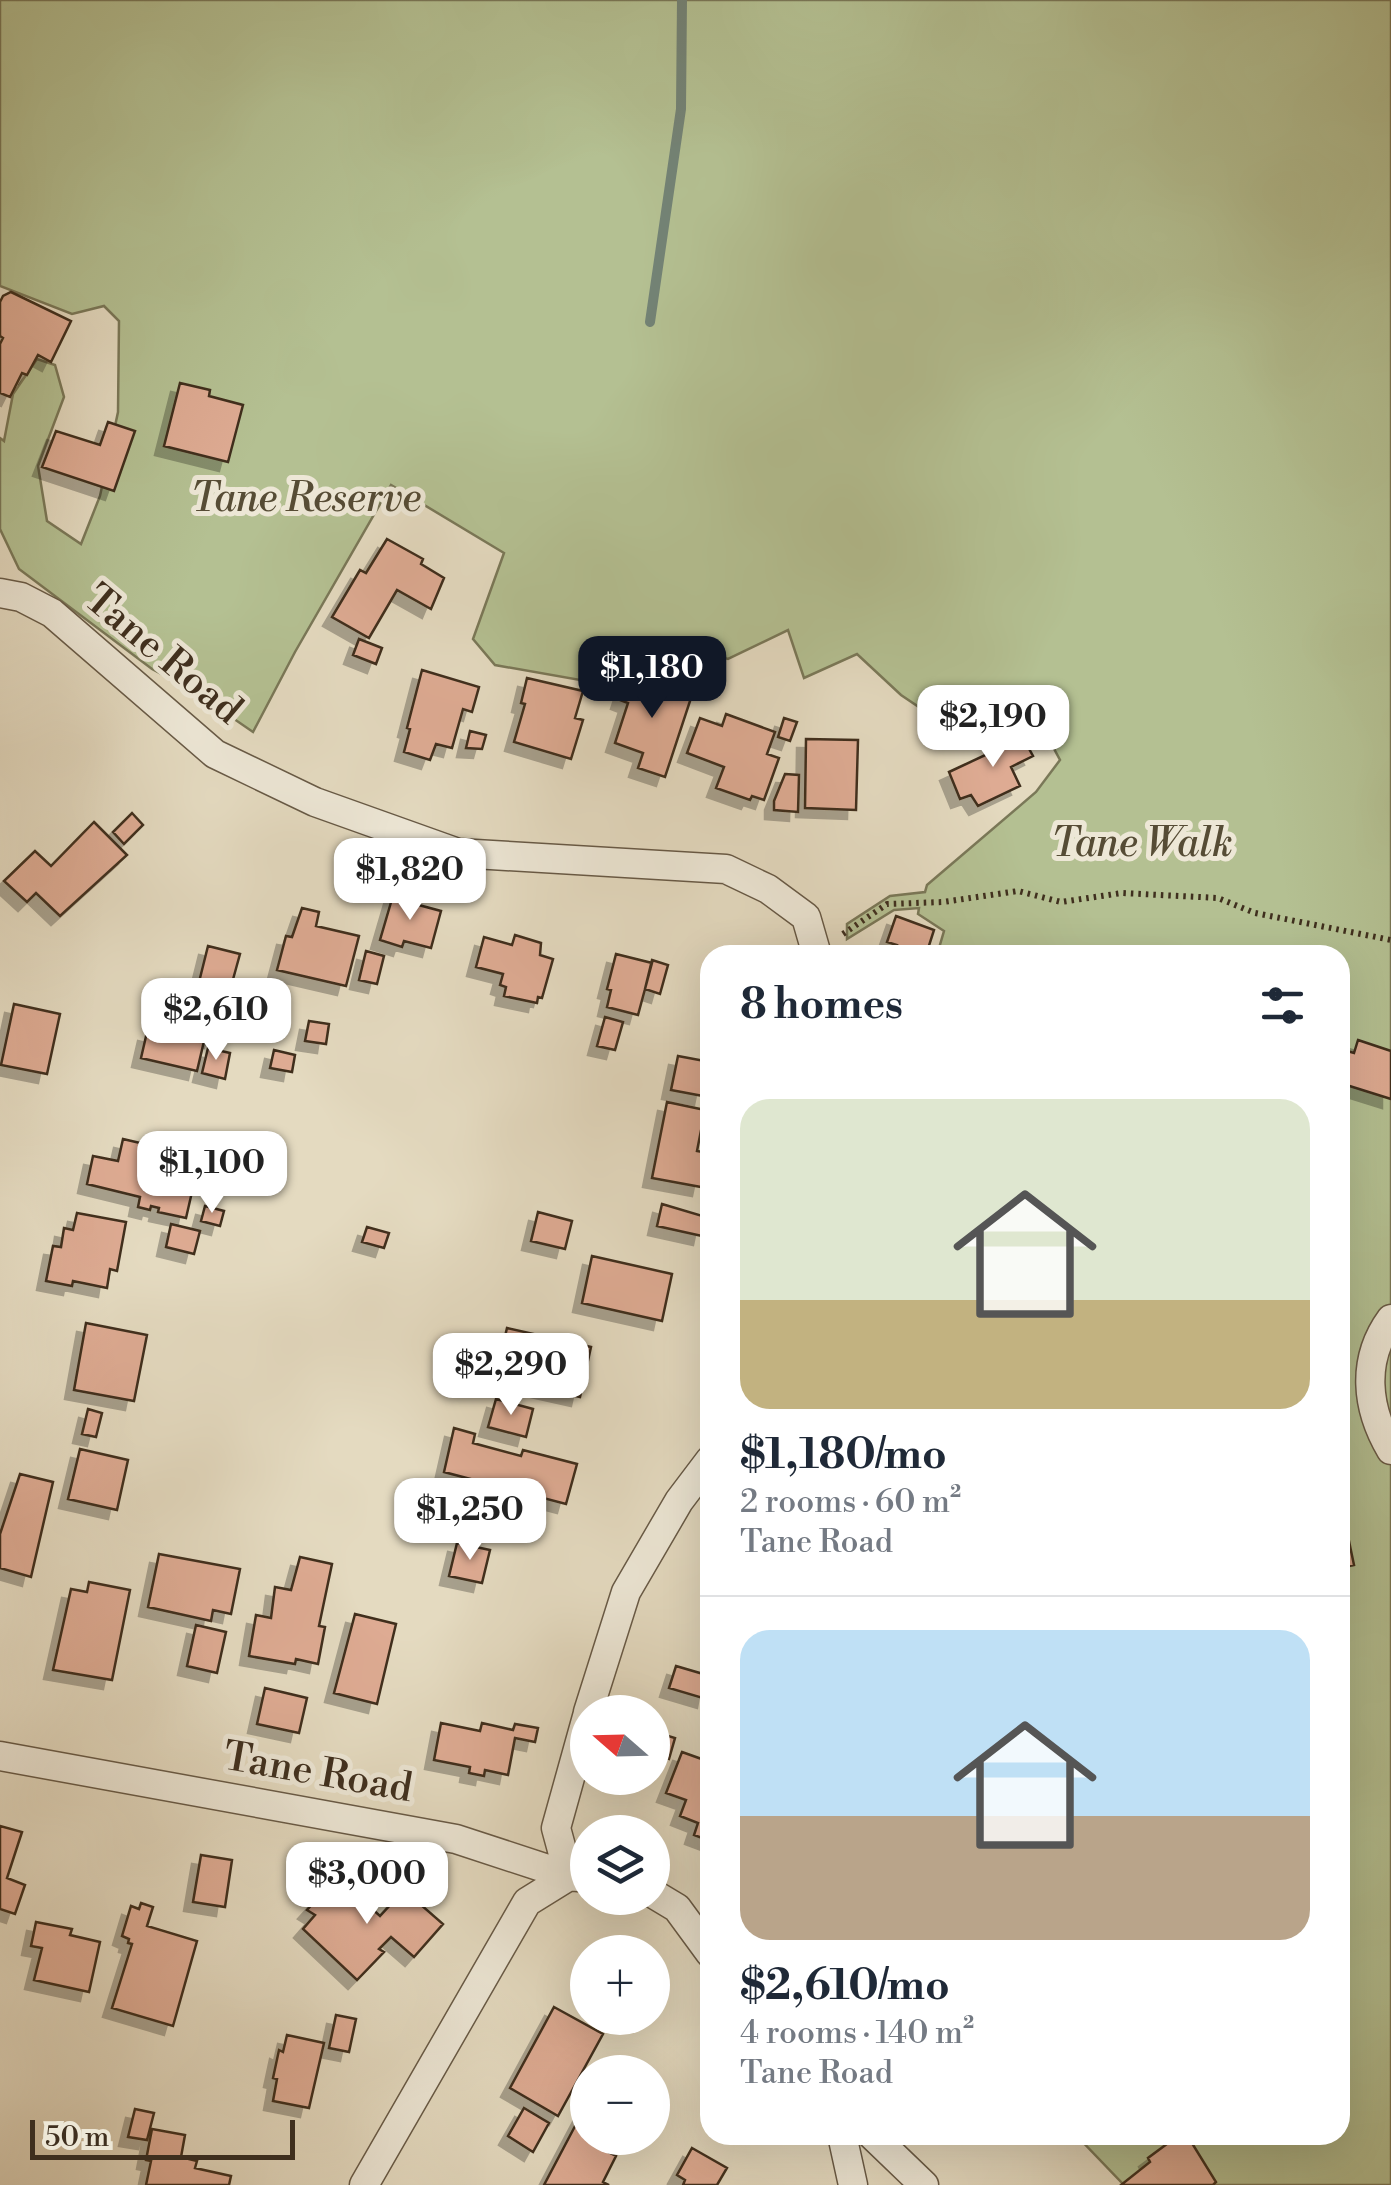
<!DOCTYPE html>
<meta charset="utf-8">
<style>
:root{--surface:#fff;--page:#f6f6f7;--text:#1f2937;--muted:#747a83;--line:#e0e1e3;--accent:#111827}
body{margin:0;font-family:"Libre Bodoni",serif;background:var(--page);color:var(--text);height:100vh;display:flex;flex-direction:column;font-size:38px;white-space:nowrap}
*{box-sizing:border-box;margin:0}
p{font-size:32px;color:var(--muted)}
.icon{flex:none;width:55px;height:55px;fill:none;stroke:currentColor;stroke-width:2;stroke-linecap:round;stroke-linejoin:round}
.map{position:relative;flex:1;overflow:hidden}
.sheet{position:absolute;left:700px;top:945px;width:650px;height:1200px;display:flex;flex-direction:column;background:var(--surface);border-radius:30px;box-shadow:0 10px 40px #0002}
.sheet>*{flex:none}
.needle{width:65px;rotate:290deg}
.buttons{position:absolute;left:570px;top:1695px;display:grid;gap:20px}
.buttons a{display:grid;place-items:center;width:100px;height:100px;border-radius:50%;background:var(--surface);box-shadow:0 10px 40px #0002;font-size:50px}
.scale{position:absolute;left:30px;bottom:25px;width:265px;box-sizing:border-box;padding-left:10px;border:5px solid #3f2f1e;border-top:0;font-size:28px;line-height:35px;white-space:nowrap;color:#3f2f1e;-webkit-text-stroke:8px #ede7d6;paint-order:stroke}
.price{position:absolute;translate:-50% -85px;padding:0 22px;border-radius:20px;background:#fff;color:#222;font-size:32px;line-height:65px;filter:drop-shadow(0 2px 5px #0008)}
.price::after{content:'';position:absolute;left:50%;top:60px;width:30px;height:22px;margin-left:-15px;background:inherit;clip-path:polygon(0 0,100% 0,50% 100%)}
.price.current{background:var(--accent);color:#fff}
ul{padding:0;list-style:none}
li{display:grid;align-content:center;gap:20px;height:530px;padding:0 40px}
li+li{border-top:2px solid var(--line)}
li span{display:grid;place-items:center;height:310px;border-radius:30px;color:#555}
li>.icon{margin-inline-start:auto}
span .icon{width:180px;height:180px;fill:#fffc;stroke-width:1}
li b{font-size:42px}
h2{display:flex;justify-content:space-between;align-items:center;height:120px;padding:0 40px;font-size:42px}
.map>svg:first-child{display:block}
.green{fill:#b4c092;stroke:#7a7858;stroke-width:2.5}
.lines{fill:none;stroke-linecap:round;stroke-linejoin:round}
.stream{stroke:#738376;stroke-width:10}
.building{fill:#deab93;stroke:#3f2f1e;stroke-width:2.5;filter:url(#shadow)}
.minor-casing{stroke:#685a46;stroke-width:31}
.path{stroke:#3f2f1e;stroke-width:6;stroke-dasharray:2.5 5;stroke-linecap:butt}
.minor{stroke:#ede7d6;stroke-width:28}
.labels{text-anchor:middle;dominant-baseline:central;stroke-width:10;stroke-linejoin:round;paint-order:stroke}
.park-label{font-size:40px;font-style:italic;fill:#564c35;stroke:#ede7d6}
.street-label{font-size:40px;fill:#3f2f1e;stroke:#ede7d6}
</style>
<div class="map">
<svg width="1391" height="2185" viewBox="0 0 1391 2185">
<defs>
<filter id="shadow"><feDropShadow dx="-9" dy="9" stdDeviation="0" flood-color="#0004"/></filter>
</defs>
<rect width="100%" height="100%" fill="#e4dac0"/>
<filter id="stains"><feTurbulence type="fractalNoise" baseFrequency=".002" numOctaves="4"/><feColorMatrix values="0 0 0 0 .2 0 0 0 0 .09 0 0 0 0 .02 0 0 0 .5 -.17"/></filter>
<radialGradient id="worn" r=".72"><stop offset=".6" stop-color="#630" stop-opacity="0"/><stop offset="1" stop-color="#630" stop-opacity=".3"/></radialGradient>
<path class="green" d="M0,0H1391V2185H1124L1076,2135H1340V955H937L944,931L918,914L919,908L894,910L847,939V924L890,896L925,892L927,885L1036,792L1060,760L1031,706L951,740L938,720L901,695L857,654L804,678L788,630L728,659L656,639L597,683L495,665L473,639L504,553L391,485L295,652L253,732L195,692L152,669L19,569L0,529V438L4,441L13,394L37,359L55,365L64,397L38,466L47,521L81,544L100,496L118,412L119,321L104,306L72,314L0,286Z"/>
<g class="lines">
<path class="stream" d="M650,322L681,109L682,0"/>
</g>
<path class="building" d="M11,292L71,321L51,362L38,355L27,375L22,373L10,397L0,393V344L3,338L0,336V302L3,296Z
M180,383L210,390L209,396L243,405L228,462L164,446Z
M108,422L135,431L114,491L42,467L56,431L100,445Z
M387,539L423,559L421,564L444,578L431,609L397,590L369,638L332,617L360,570L366,573Z
M359,639L382,648L376,664L353,655Z
M422,670L479,687L472,712L463,709L452,748L436,744L430,760L404,752L410,729L407,728Z
M630,670L668,683L665,689L691,698L665,777L638,768L643,753L615,743L628,703L620,700Z
M527,678L583,691L575,718L583,720L571,759L514,742L525,704L521,703Z
M726,714L775,732L767,754L779,758L764,800L752,796L750,800L716,788L724,767L687,753L700,718L722,726Z
M784,718L797,722L790,741L778,737Z
M1018,730L1019,733L1026,730L1033,743L1027,745L1033,756L1011,767L1020,786L978,806L971,795L960,799L949,772L996,750L993,742Z
M470,731L486,735L482,749L466,748Z
M806,739L858,740L856,810L805,808Z
M785,774L799,775L798,812L774,810V801Z
M132,813L143,825L124,844L113,832Z
M94,822L127,855L60,916L36,893L27,902L4,881L35,851L51,866Z
M394,892L416,899L415,904L441,911L431,948L404,941L402,947L380,940Z
M302,908L319,912L316,926L359,936L346,986L277,970L286,936L292,937Z
M896,916L934,930L926,955H894L897,945L887,942Z
M515,935L541,943L540,955L553,959L542,998L538,997L537,1003L504,996L506,987L500,985L503,974L476,967L484,937L512,945Z
M208,946L240,954L232,983L244,986L237,1011L224,1007L229,986L200,978Z
M366,951L384,956L377,984L359,980Z
M616,954L652,963L638,1015L607,1007L611,990L607,989Z
M652,960L668,965L660,994L645,989Z
M172,998L220,1010L213,1039L205,1037L197,1071L141,1058L147,1032L179,1040L181,1032L164,1028Z
M14,1004L60,1014L47,1074L1,1065Z
M605,1017L623,1022L615,1050L597,1046Z
M309,1021L329,1024L326,1044L305,1041Z
M1358,1040L1391,1051V1099L1340,1083V1049L1354,1053Z
M208,1048L230,1053L225,1079L202,1073Z
M274,1050L295,1055L292,1072L270,1068Z
M678,1056L710,1062L703,1096L671,1090Z
M667,1102L705,1110L697,1151L708,1153L701,1187L652,1178Z
M123,1139L200,1157L186,1218L158,1212L159,1208L151,1206L150,1210L138,1207L140,1197L87,1184L93,1156L118,1161Z
M662,1204L706,1217L702,1236L657,1226Z
M205,1206L224,1211L220,1226L201,1221Z
M538,1212L572,1221L565,1249L531,1241Z
M77,1213L126,1222L117,1271L110,1269L107,1288L73,1281L72,1286L46,1281L53,1246L61,1247L64,1228L73,1230Z
M171,1224L200,1231L194,1254L166,1247Z
M367,1227L389,1233L384,1248L362,1242Z
M592,1256L672,1274L662,1321L582,1303Z
M86,1323L147,1335L134,1401L74,1390Z
M507,1328L591,1347L580,1397L495,1378Z
M496,1399L533,1409L526,1437L488,1427Z
M88,1409L102,1413L96,1437L82,1434Z
M454,1428L475,1434L473,1443L521,1456L523,1450L577,1464L566,1504L444,1472Z
M80,1449L128,1460L117,1510L68,1499Z
M20,1474L53,1482L31,1577L0,1568V1534Z
M1345,1522L1354,1565L1340,1568V1523Z
M457,1543L490,1550L482,1583L449,1576Z
M159,1554L240,1569L231,1614L213,1610L211,1621L148,1607Z
M300,1557L332,1564L319,1626L325,1627L318,1664L296,1659L295,1664L249,1656L256,1615L271,1618L275,1587L291,1590Z
M89,1582L130,1590L112,1680L53,1670L71,1589L87,1592Z
M355,1614L396,1624L377,1704L334,1693Z
M196,1625L226,1632L217,1673L187,1666Z
M676,1666L710,1676L706,1699L669,1688Z
M265,1688L307,1698L299,1733L257,1724Z
M441,1723L480,1731L482,1723L513,1730L515,1724L538,1728L535,1742L515,1738L508,1775L485,1770L484,1776L469,1773L470,1767L434,1760Z
M652,1731L675,1738L669,1759L652,1753Z
M682,1752L710,1762V1841L694,1835L698,1823L680,1816L686,1800L666,1793Z
M0,1826L22,1832L7,1878L25,1885L15,1914L0,1909Z
M201,1855L232,1860L225,1907L193,1902Z
M337,1877L380,1916L404,1890L443,1924L414,1957L391,1937L379,1949L384,1952L357,1980L303,1929L315,1915L307,1910Z
M141,1903L153,1907L147,1926L197,1941L173,2026L112,2008L132,1944L128,1943L129,1939L122,1936L131,1906L139,1909Z
M36,1922L72,1929L70,1935L100,1942L89,1992L34,1980L42,1948L31,1946Z
M554,2007L603,2034L558,2116L510,2088Z
M336,2015L356,2019L349,2052L329,2048Z
M287,2035L324,2043L309,2108L273,2101L277,2079L273,2078L279,2050L283,2052Z
M524,2108L549,2123L533,2152L508,2136Z
M135,2109L154,2113L147,2140L128,2137Z
M583,2111L588,2113V2138H595L592,2144L616,2156L603,2182L609,2185H544Z
M152,2129L185,2135L181,2157L197,2161L195,2168L231,2176L229,2185H146L151,2161L146,2160Z
M1179,2135H1187L1216,2182L1213,2185H1121L1150,2162L1148,2158Z
M692,2148L727,2168L717,2185H683L685,2180L677,2175Z"/>
<g class="lines">
<g class="minor-casing">
<path id="minor" d="M0,593L21,597L52,613L215,754L315,802L458,853L726,869L768,889L806,917L817,955
M1391,1319C1361,1360 1366,1408 1391,1450
M588,1712L626,1592L679,1501L710,1460
M0,1756L456,1839L569,1876L588,1878
M569,1876L556,1828L588,1713
M652,1893L677,1908L710,1953
M842,2135L853,2185
M872,2135L924,2185
M364,2185L527,1902L569,1876"/>
</g>
<path class="path" d="M843,934L887,904L943,902L1018,891L1061,902L1122,893L1218,898L1255,913L1391,940"/>
<use href="#minor" class="minor"/>
</g>
<g class="labels">
<g class="park-label">
<text x="306" y="499">Tane Reserve</text>
<text x="1142" y="844">Tane Walk</text>
</g>
<g class="street-label">
<text transform="translate(163 655) rotate(40)">Tane Road</text>
<text transform="translate(318 1773) rotate(10)">Tane Road</text>
</g>
</g>
<rect width="100%" height="100%" filter="url(#stains)"/>
<rect width="100%" height="100%" fill="url(#worn)"/>
</svg>
<div class="buttons">
<a><svg class="needle" viewBox="-14 -14 28 28"><path d="M0-13l5 13h-10z" fill="#e53935"/><path d="M0 13l5-13h-10z" fill="#747a83"/></svg></a>
<a><svg class="icon" aria-label="layers" viewBox="0 0 24 24"><path d="M12 4l9 5-9 5-9-5zM3 14l9 5 9-5"/></svg></a>
<a>+</a>
<a>−</a>
</div>
<div class="scale">50 m</div>
<b class="price current" style="left:652px;top:721px">$1,180</b>
<b class="price" style="left:993px;top:770px">$2,190</b>
<b class="price" style="left:410px;top:923px">$1,820</b>
<b class="price" style="left:216px;top:1063px">$2,610</b>
<b class="price" style="left:212px;top:1216px">$1,100</b>
<b class="price" style="left:511px;top:1418px">$2,290</b>
<b class="price" style="left:470px;top:1563px">$1,250</b>
<b class="price" style="left:367px;top:1927px">$3,000</b>
<section class="sheet">
<h2>8 homes<svg class="icon" aria-label="filters" viewBox="0 0 24 24"><path d="M4 7h16M4 17h16"/><circle cx="9" cy="7" r="2"/><circle cx="15" cy="17" r="2"/></svg></h2>
<ul>
<li><span style="background:linear-gradient(#dfe7d0 65%,#c2b280 0)"><svg class="icon" aria-label="home" viewBox="0 0 24 24"><path d="M3 11l9-7 9 7M6 9v11h12V9"/></svg></span><div><b>$1,180/mo</b><p>2 rooms · 60 m²</p><p>Tane Road</p></div></li>
<li><span style="background:linear-gradient(#bfe0f5 60%,#b9a48a 0)"><svg class="icon" aria-label="home" viewBox="0 0 24 24"><path d="M3 11l9-7 9 7M6 9v11h12V9"/></svg></span><div><b>$2,610/mo</b><p>4 rooms · 140 m²</p><p>Tane Road</p></div></li>
</ul>
</section>
</div>
